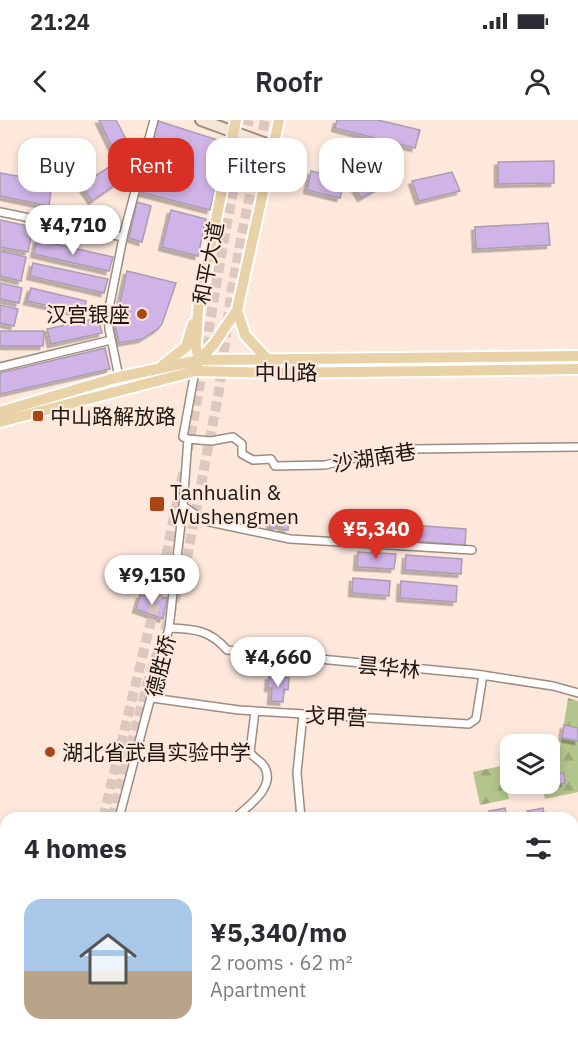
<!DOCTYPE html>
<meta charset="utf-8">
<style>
:root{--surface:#fff;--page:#f2f2f3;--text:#2b2b33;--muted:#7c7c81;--accent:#d93025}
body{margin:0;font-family:"IBM Plex Sans","Noto Sans SC",sans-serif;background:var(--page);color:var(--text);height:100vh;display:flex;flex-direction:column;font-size:22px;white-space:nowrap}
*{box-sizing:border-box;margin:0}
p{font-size:20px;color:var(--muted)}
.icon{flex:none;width:33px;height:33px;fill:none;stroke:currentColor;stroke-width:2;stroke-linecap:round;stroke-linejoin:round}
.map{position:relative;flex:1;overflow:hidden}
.panel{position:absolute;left:0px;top:692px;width:579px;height:236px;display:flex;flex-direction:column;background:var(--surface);border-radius:18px 18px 0 0;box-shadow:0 3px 9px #0003}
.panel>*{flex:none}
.top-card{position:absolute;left:18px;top:18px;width:543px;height:54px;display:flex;gap:12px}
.buttons{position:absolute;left:500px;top:614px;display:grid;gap:12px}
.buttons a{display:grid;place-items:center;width:60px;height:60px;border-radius:12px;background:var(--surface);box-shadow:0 3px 9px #0003;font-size:30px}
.price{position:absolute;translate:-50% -51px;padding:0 14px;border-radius:21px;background:#fff;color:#222;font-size:20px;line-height:39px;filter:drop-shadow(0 2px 3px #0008)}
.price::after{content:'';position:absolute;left:50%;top:36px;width:18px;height:14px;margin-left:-9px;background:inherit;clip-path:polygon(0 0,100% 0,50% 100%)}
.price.current{background:var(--accent);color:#fff}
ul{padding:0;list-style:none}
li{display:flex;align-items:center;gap:18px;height:150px;padding:0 24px}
li span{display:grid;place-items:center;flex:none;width:168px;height:120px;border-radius:18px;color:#555}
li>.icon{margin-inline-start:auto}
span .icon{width:72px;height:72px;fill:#fffc;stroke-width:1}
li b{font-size:26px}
h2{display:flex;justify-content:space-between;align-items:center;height:72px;padding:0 24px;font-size:26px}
.tag{padding:0 21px;border-radius:18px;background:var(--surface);box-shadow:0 3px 9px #0003;font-size:21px;line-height:54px}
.tag.current{background:var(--accent);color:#fff}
.status{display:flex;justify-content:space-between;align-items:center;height:42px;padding:0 30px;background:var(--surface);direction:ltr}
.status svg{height:16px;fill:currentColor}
header{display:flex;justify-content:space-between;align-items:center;height:78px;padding:0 24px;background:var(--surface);font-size:27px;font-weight:600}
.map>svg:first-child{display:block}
.forest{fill:url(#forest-firs)}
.building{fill:#d0b4e7;stroke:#a89eb1;stroke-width:1.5;filter:url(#shadow)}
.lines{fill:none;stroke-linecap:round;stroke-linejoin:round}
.primary-tunnel{stroke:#dcc8be;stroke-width:10;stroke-dasharray:10 5;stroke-linecap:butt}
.street-casing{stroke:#9f8b80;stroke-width:10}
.secondary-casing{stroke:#9f8b80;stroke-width:14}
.primary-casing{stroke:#fff;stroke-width:14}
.street{stroke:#fff;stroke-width:7}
.secondary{stroke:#f4e8d4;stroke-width:10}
.primary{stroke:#e9d1a8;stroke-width:10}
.poi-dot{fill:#aa4614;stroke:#fee8dc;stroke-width:2}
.labels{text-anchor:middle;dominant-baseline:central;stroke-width:4.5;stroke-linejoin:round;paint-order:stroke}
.street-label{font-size:21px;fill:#1c1511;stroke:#fee8dc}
.poi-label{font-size:21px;fill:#1c1511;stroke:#fee8dc;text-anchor:start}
</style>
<div class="status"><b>21:24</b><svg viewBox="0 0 49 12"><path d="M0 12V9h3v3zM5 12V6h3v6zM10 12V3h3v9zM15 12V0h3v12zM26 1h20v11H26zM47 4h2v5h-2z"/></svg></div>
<header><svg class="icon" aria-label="back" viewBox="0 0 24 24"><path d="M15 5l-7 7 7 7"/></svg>Roofr<svg class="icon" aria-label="person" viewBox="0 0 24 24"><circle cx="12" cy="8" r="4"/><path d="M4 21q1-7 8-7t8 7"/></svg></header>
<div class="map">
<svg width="578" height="926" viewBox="0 0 578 926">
<defs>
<pattern id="forest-firs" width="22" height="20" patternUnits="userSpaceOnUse" patternTransform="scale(1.5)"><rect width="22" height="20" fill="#b4c48d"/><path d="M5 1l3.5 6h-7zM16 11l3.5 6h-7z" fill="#9aa879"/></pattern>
<filter id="shadow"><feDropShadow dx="-3.5" dy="3.5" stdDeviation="0" flood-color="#0004"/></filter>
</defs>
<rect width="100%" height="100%" fill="#fee8dc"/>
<path class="forest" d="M568,578L578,581V672L545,679L541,663H549V636L559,634Z
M510,644V661L505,662L509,679L480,685L473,652Z"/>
<path class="building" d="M99,0H116L127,21L112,27Z
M155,0L224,22L226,28L210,90L140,72L147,48L183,56L188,37L148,27Z
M337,0H378L420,10L415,28L335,8Z
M554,41V63L498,64V42Z
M385,44L395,59L361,78L352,62Z
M109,47L119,62L92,81L81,65Z
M311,51L345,59L340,78L307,70Z
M452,52L460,71L419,81L412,61Z
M0,53L52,62L49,86L0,76Z
M137,82L151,86L142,122L129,118Z
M171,90L206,99L198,136L162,127Z
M0,100L33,107L28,132L0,127Z
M548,103L550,125L476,129L475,107Z
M37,120L113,137L109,151L34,134Z
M0,131L26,137L21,161L0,156Z
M33,143L108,159L104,173L30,156Z
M127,151L176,163L162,204L158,209L142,219L119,223L115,205Z
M0,163L22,168L19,183L0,179Z
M31,168L86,181L84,194L27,181Z
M0,185L18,189L14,206L0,203Z
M98,198L102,213L51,224L47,209Z
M0,211H44L43,226H0Z
M105,228L110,249L0,274V253Z
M271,393L289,395L288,410L282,409V406L276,405V408H270Z
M344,401L400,405L399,421L343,417Z
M410,405L466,409L465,425L409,421Z
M358,432L396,434L394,449L357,447Z
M406,435L462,439L461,454L405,450Z
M353,458L390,461L389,476L352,473Z
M401,461L457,466L456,482L400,478Z
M140,475L167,478L163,499L136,489Z
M269,556L289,558L288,570L284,569L283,582L271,581L272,568H268Z
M564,605L578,608V621L562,618Z
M564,653L565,663L547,665L549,655Z
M505,688L507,698H490L489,691Z
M543,688L545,698H529L527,691Z"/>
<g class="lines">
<path class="primary-tunnel" d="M188,330C209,220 222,109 249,0
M103,698L162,456L184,348
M112,698L147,565L185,448L219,271L231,174L242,114L265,0
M48,926L49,921
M56,926L57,921"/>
<g class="street-casing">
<path id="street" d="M0,92L123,117
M0,247L111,220
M119,257L109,209L108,193L124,113L154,0
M188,319L211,321L233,317L242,324V334L253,340L271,339L275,346L325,345L380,332L413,329L578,327
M183,386L205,401L290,419L472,430
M169,508C195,509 210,510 227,530L475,554L553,566L578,573
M152,578L239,590L469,604L476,599L483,555
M119,698L169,508L183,386L188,319L183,317L195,251
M235,698C248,686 277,667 264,646C260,640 254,639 250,632L255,591
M301,698L297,653L303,594
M573,775H578
M0,810L6,811
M0,907L6,909
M214,921V926
M301,921V926
M13,926V921
M64,926L65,921
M148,926V921
M370,926L371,921
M517,926L518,921"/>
</g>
<g class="secondary-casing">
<path id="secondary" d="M201,0L272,26"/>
</g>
<g class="primary-casing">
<path id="primary" d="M199,240L214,224L237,190
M269,241L245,215L237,190L279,0
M163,245L186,227L193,204
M197,245L199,240L196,227L198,189L236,0
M0,292L115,258L199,240L578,236
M0,302L195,251L272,253L578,249"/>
</g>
<use href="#street" class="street"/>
<use href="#secondary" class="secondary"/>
<use href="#primary" class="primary"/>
</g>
<g class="poi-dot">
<circle cx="142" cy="194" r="6"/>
<rect x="32" y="290" width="12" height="12" rx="3"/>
<rect x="149" y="376" width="16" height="16" rx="3"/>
<circle cx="50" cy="632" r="6"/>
</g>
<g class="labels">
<g class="street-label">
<text transform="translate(208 143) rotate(-79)">和平大道</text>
<text x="286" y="252">中山路</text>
<text transform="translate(374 337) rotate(-9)">沙湖南巷</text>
<text transform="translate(160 546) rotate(-76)">德胜桥</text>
<text transform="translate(389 547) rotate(5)">昙华林</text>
<text transform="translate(336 596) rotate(3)">戈甲营</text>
</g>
<g class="poi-label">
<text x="130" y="194" text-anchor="end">汉宫银座</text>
<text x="50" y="296">中山路解放路</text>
<text x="170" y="372">Tanhualin &amp;<tspan x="170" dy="24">Wushengmen</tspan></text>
<text x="62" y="632">湖北省武昌实验中学</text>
</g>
</g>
</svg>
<div class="buttons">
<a><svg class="icon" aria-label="layers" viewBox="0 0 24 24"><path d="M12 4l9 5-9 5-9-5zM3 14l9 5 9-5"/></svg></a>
</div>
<b class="price" style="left:73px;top:136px">¥4,710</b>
<b class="price current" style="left:376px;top:440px">¥5,340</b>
<b class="price" style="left:152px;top:486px">¥9,150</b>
<b class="price" style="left:278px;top:568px">¥4,660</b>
<div class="top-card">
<a class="tag">Buy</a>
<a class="tag current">Rent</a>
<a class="tag">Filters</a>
<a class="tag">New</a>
</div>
<section class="panel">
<h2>4 homes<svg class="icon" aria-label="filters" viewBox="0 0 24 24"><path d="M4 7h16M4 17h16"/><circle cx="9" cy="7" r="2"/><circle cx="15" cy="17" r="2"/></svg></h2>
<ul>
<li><span style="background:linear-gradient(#a9c7e8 60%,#b9a48a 0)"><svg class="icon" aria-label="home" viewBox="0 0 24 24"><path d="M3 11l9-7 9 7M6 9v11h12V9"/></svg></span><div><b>¥5,340/mo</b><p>2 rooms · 62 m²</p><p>Apartment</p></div></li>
</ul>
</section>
</div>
